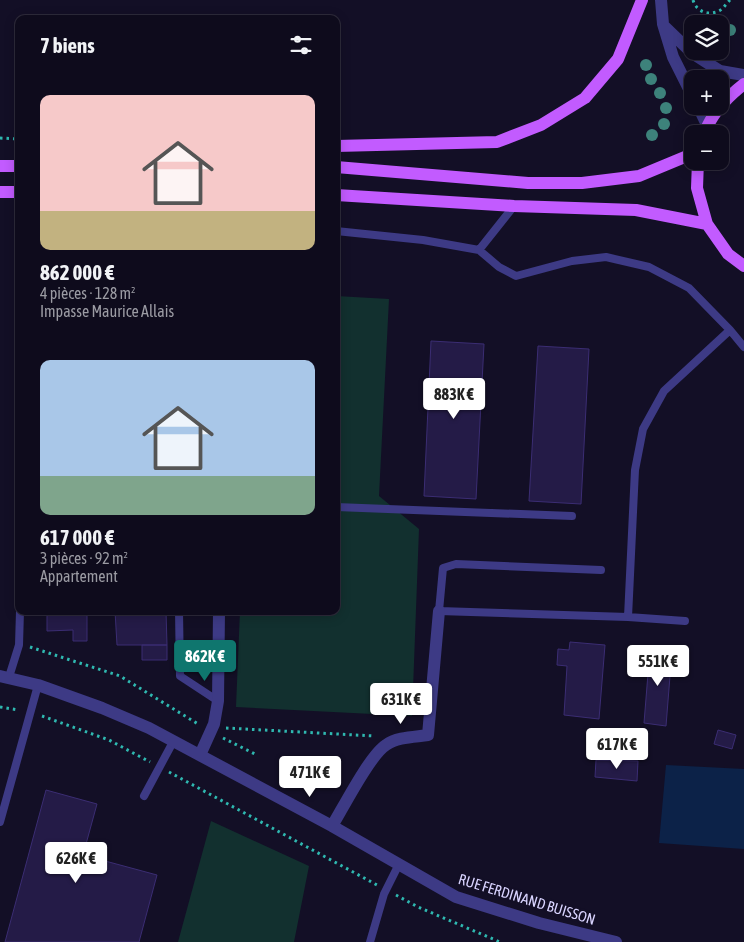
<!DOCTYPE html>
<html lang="fr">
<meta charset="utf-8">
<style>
:root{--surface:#0e0b1c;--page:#1c1929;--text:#f1f3f6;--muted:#9b9ba3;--line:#2e2b3b;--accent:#0f766e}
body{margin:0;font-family:"Asap Condensed",sans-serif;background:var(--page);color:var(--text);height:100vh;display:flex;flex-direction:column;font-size:19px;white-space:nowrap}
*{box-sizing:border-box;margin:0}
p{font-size:16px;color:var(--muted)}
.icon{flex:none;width:28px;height:28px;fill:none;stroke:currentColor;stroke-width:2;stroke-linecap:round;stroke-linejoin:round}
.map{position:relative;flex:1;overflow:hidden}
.drawer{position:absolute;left:15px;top:15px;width:325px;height:600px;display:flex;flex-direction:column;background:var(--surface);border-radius:10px;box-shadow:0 2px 12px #0003,0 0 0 1px var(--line)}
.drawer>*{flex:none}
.fabs{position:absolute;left:684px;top:15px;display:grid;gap:10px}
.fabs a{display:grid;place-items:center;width:45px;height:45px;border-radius:10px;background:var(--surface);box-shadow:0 2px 12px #0003,0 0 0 1px var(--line);font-size:25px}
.price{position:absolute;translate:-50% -42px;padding:0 11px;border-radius:5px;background:#fff;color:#222;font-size:16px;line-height:32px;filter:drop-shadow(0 1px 2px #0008)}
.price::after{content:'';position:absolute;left:50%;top:30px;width:15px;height:11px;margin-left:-8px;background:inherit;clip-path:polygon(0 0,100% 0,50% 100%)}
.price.active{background:var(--accent);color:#fff}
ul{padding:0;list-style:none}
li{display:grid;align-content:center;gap:10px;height:265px;padding:0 25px}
li span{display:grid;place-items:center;height:155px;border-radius:10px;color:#555}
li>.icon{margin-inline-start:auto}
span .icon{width:90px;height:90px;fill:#fffc;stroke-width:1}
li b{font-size:21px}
h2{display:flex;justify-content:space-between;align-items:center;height:60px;padding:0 25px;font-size:21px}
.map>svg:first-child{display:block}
.green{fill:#12302f}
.water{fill:#0c2248}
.building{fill:#241b47;stroke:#3b2d73}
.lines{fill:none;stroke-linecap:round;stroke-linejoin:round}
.path{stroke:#2fb8b0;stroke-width:3;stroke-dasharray:2.5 4;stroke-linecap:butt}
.lane{stroke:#3d3a85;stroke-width:8}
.street{stroke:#3d3a85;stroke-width:12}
.primary{stroke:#c25bff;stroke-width:12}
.tree{fill:#3d827b}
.labels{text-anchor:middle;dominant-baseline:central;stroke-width:4.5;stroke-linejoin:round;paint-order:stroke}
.street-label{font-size:15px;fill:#d9d4ff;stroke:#130f26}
</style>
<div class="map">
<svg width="744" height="942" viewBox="0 0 744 942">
<rect width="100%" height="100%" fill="#130f26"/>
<path class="green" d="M336,296L389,299L379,496L419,529L412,716L236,707L240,611H336Z
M211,821L309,866L294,942H178Z"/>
<path class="water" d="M666,765L744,769V849L659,843Z"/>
<path class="building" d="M431,341L484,344L476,499L424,496Z
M538,346L589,349L581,504L529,501Z
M47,611H87V641H73V630L47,631Z
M115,611H166L167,645H117Z
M570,642L605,645L599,719L564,715L567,666L557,665L558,649L569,650Z
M142,645H167V660H142Z
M650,649L672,651L666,726L644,723Z
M718,730L736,735L732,749L714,744Z
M596,760L638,761L637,781L595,777Z
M46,790L97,804L83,855L157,875L139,942H5Z"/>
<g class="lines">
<path class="path" d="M693,0C696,11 707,16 719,11C723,9 726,4 730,0
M0,138L19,139
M30,647L120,676L198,724
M0,707L19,710
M42,716L109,740L150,762
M226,728L374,736
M223,738L257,755
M169,772L377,885
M396,895L418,907L500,942"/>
<path class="lane" d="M336,231L423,240L479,250L499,267L516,276L572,261L606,257L649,267L689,288L730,330L744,347
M479,250L514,206
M336,507L572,516
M601,570L456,564L443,568L439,611L628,617L635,470L643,429L664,391L730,330
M179,611L180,676L218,701
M628,617L685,621
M9,677L19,645L20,611
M144,796L173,742
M0,822L38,685
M370,942L384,894L399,864"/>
<path class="street" d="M661,0L663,24L673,57L692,95
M665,27L692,53L720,71L744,75
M698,106L707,125
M0,676L38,685L102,708L149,728L332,826L456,897L539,923L616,942
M200,755L214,724L218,701L219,611
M332,826C343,808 370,755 386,745C397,737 415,737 428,735L439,611"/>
<path class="primary" d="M704,134C712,113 727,97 744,84
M336,146L497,142L541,125L585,98L618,59L642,0
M698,161L697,188L707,224L728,254L744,266
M0,166H19
M336,167L528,183H582L639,176L692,154
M0,192H19
M336,195L514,206L636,210L707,224"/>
</g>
<g class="tree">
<circle cx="730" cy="30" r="6"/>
<circle cx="646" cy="65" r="6"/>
<circle cx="651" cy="79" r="6"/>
<circle cx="660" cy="93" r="6"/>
<circle cx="666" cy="108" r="6"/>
<circle cx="664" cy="124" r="6"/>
<circle cx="652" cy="135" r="6"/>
</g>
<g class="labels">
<g class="street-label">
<text transform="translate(527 899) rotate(17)">RUE FERDINAND BUISSON</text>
</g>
</g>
</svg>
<div class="fabs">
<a><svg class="icon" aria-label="layers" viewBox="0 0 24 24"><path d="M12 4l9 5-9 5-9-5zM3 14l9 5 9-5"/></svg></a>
<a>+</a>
<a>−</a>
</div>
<b class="price" style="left:454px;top:420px">883K €</b>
<b class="price active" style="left:205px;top:682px">862K €</b>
<b class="price" style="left:658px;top:687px">551K €</b>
<b class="price" style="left:401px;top:725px">631K €</b>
<b class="price" style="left:617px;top:770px">617K €</b>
<b class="price" style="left:310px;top:798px">471K €</b>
<b class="price" style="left:76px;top:884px">626K €</b>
<section class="drawer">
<h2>7 biens<svg class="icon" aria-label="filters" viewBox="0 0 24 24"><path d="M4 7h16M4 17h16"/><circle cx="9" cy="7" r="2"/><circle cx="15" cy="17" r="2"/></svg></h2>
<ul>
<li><span style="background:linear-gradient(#f6c9c9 75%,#c2b280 0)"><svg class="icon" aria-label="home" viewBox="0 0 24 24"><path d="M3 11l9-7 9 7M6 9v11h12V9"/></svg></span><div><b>862 000 €</b><p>4 pièces · 128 m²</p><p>Impasse Maurice Allais</p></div></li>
<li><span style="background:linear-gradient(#a9c7e8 75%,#7fa58c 0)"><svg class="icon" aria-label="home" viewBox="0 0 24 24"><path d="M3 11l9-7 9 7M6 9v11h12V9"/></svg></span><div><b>617 000 €</b><p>3 pièces · 92 m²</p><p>Appartement</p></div></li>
</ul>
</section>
</div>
